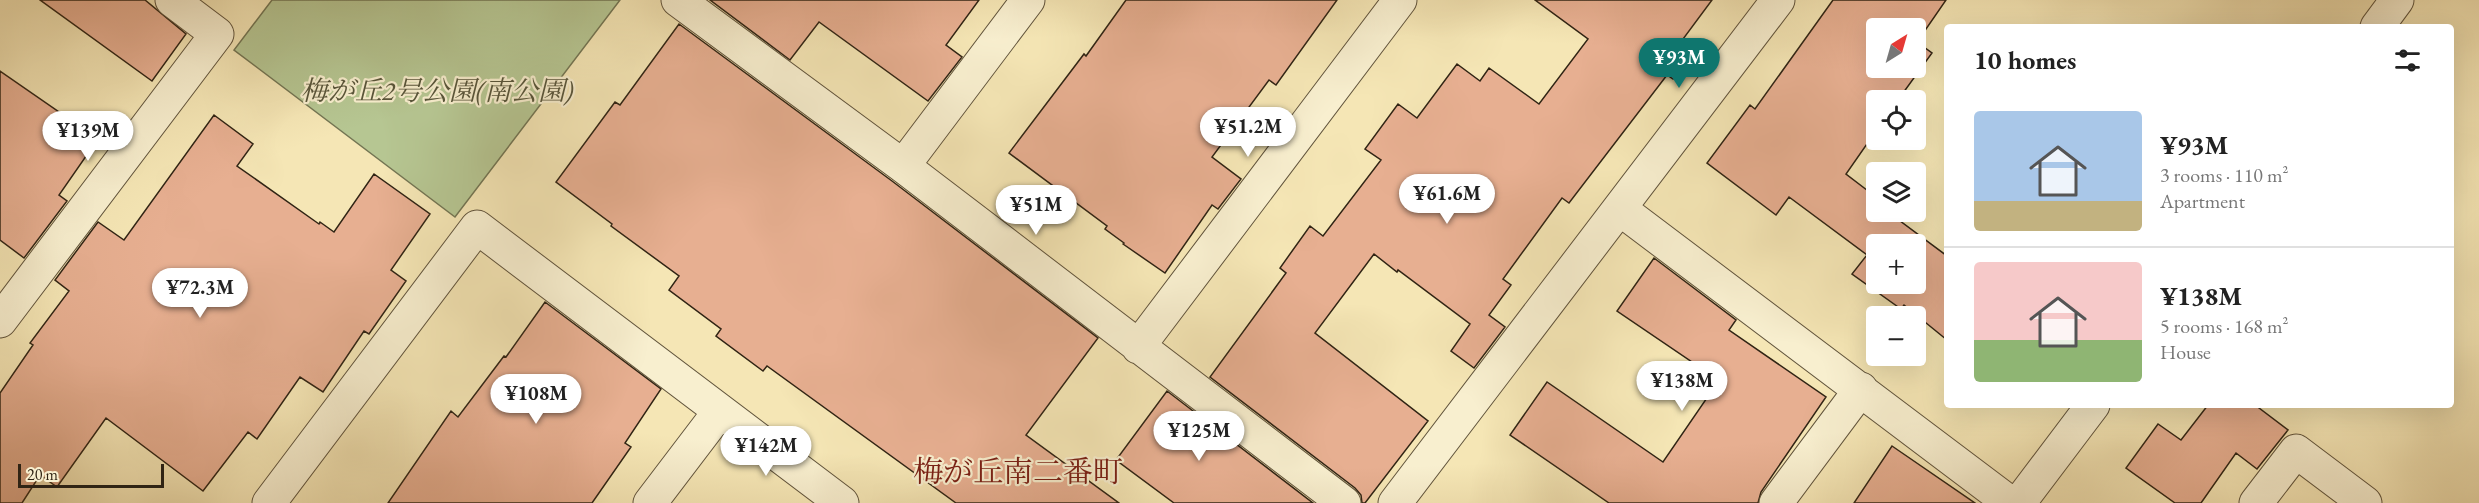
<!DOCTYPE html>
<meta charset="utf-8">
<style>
:root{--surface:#fff;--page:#f6f6f6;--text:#222;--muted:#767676;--line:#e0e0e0;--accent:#0f766e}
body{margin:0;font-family:"EB Garamond","Noto Serif JP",serif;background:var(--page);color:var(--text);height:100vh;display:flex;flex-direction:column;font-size:22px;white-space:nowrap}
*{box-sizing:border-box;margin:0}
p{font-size:20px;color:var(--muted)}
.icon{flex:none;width:33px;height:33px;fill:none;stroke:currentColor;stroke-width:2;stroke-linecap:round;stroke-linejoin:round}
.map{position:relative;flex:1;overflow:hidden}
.sheet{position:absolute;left:1944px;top:24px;width:510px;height:384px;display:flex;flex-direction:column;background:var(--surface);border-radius:6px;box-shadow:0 6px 24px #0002}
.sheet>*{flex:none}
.needle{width:39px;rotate:37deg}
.controls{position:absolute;left:1866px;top:18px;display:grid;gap:12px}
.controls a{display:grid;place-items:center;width:60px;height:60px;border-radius:6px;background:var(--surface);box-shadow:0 6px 24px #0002;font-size:30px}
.scale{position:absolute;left:18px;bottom:15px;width:146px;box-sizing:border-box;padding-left:6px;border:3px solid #302414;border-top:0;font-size:16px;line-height:21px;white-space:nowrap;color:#302414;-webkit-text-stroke:4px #f8efcf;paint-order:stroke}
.price{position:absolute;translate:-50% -51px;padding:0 14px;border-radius:21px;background:#fff;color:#222;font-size:20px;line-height:39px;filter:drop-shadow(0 2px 3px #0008)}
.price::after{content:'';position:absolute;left:50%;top:36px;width:18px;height:14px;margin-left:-9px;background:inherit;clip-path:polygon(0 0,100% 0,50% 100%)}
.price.selected{background:var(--accent);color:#fff}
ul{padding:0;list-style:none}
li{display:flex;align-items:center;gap:18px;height:150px;padding:0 30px}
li+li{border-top:2px solid var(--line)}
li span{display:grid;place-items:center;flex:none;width:168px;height:120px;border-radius:6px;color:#555}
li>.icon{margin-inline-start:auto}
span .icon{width:72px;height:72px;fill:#fffc;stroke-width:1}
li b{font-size:26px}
h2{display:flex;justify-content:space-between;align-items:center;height:72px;padding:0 30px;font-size:26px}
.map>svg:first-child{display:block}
.green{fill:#b6c692;stroke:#737553;stroke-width:1.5}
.building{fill:#e7af91;stroke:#302414;stroke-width:1.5;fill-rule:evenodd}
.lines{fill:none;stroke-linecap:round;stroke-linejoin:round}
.street-casing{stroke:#61543c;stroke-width:35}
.street{stroke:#f8efcf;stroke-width:33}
.labels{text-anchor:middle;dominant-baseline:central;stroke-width:4.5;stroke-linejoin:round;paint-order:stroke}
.park-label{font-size:27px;font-style:italic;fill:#58553a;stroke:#f8efcf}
.quarter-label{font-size:30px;fill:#7a1f14;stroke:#f8efcf}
</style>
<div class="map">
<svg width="2479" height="503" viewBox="0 0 2479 503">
<rect width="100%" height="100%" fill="#f5e6b5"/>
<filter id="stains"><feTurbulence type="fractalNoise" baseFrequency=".00333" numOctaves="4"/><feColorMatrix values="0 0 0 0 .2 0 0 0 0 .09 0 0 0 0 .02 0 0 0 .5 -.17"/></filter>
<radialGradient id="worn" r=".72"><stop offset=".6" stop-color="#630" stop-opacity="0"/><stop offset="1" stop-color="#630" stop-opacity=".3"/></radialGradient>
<path class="green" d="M272,0H620L455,217L234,50Z"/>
<path class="building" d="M40,0H145L186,34L152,81Z
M710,0H979L946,45L962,57L928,101L819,22L790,60Z
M1126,0H1337L1276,85L1269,80L1212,157L1241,179L1218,209L1212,205L1165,273L1123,244L1124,243L1105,229L1107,226L1009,153L1084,54L1086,56Z
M1535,0H1712L1683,39L1695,48L1673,79L1667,75L1569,203L1562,198L1503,279L1511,285L1489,315L1505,327L1474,368L1451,351L1470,324L1398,270L1397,272L1374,254L1315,333L1428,421L1365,503H1362L1361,495L1355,488L1210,377L1286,273L1280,268L1310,226L1323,236L1381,160L1365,149L1398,104L1417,118L1457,64L1480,81L1489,68L1539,104L1588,39Z
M1833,0H1946L1917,42L1932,53L1898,100H1876V131L1846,174L1876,197V212H1888L1947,256V340L1904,305L1901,309L1852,274L1867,255L1789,197L1776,215L1707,163L1750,105L1755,109ZM1876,28H1916V68H1876ZM1876,244H1916V284H1876Z
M679,24L892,181L1098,338L1026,435L1119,503H956L767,366L763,371L716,336L721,329L669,290L679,276L611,226L612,224L556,182L615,102L620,105Z
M0,71L98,139L59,195L67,201L24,258L0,240Z
M214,115L253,144L237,166L319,224L320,222L334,232L374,174L430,214L391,270L406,281L369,334L364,331L323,392L300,377L257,439L248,432L203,491L106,418L57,487L40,475L22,503H0V393L33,345L30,343L69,291L55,280L98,222L124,240Z
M1654,258L1736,320L1729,330L1826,397L1761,492L1758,503H1609L1510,435L1547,382L1663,462L1709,395L1704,391L1714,377L1617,311Z
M545,302L661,389L625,443L631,447L592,503H388L451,411L458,417L504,356L506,357Z
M1167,391L1313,503H1174L1116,460Z
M2208,405H2255L2288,430L2257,469L2236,453L2201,503H2175L2126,468L2158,424L2181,440Z
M1892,446L1975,503H1854Z"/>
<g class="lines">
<g class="street-casing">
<path id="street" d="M678,0L903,166L1344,503
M2377,27L2397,0
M903,166L1028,0
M1620,209L2010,503
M0,321L217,34L172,0
M1138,347L1400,0
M269,503L477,227L842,503
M650,503L720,411
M1395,503L1778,0
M1776,503L1861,389
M2019,503L2093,405
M2256,503L2296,451L2365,503"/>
</g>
<use href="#street" class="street"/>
</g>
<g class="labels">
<g class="park-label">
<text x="437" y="90">梅が丘2号公園(南公園)</text>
</g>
<g class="quarter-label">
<text x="1018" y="471">梅が丘南二番町</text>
</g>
</g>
<rect width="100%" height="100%" filter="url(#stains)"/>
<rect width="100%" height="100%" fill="url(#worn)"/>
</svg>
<div class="controls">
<a><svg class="needle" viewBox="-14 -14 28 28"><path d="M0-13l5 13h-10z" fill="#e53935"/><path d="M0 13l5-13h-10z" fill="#767676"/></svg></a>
<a><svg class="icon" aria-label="locate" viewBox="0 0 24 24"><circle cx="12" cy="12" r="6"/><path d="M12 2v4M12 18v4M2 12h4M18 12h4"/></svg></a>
<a><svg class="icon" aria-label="layers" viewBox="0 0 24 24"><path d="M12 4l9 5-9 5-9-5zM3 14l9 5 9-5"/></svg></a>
<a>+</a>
<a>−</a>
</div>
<div class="scale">20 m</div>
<b class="price selected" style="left:1679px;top:89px">¥93M</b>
<b class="price" style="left:1248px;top:158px">¥51.2M</b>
<b class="price" style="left:88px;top:162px">¥139M</b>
<b class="price" style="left:1447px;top:225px">¥61.6M</b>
<b class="price" style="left:1036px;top:236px">¥51M</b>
<b class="price" style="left:200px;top:319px">¥72.3M</b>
<b class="price" style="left:1682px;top:412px">¥138M</b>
<b class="price" style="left:536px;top:425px">¥108M</b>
<b class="price" style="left:1199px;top:462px">¥125M</b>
<b class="price" style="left:766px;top:477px">¥142M</b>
<section class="sheet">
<h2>10 homes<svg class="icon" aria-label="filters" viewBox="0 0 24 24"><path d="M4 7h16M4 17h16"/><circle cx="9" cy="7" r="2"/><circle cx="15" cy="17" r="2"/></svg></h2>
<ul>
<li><span style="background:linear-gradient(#a9c7e8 75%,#c2b280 0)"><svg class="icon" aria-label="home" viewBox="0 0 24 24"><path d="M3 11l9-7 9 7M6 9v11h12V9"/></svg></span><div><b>¥93M</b><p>3 rooms · 110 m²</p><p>Apartment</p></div></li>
<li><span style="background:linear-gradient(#f6c9c9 65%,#8fb573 0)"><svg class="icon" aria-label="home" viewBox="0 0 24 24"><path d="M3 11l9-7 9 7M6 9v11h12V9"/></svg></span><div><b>¥138M</b><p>5 rooms · 168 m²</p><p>House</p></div></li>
</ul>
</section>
</div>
